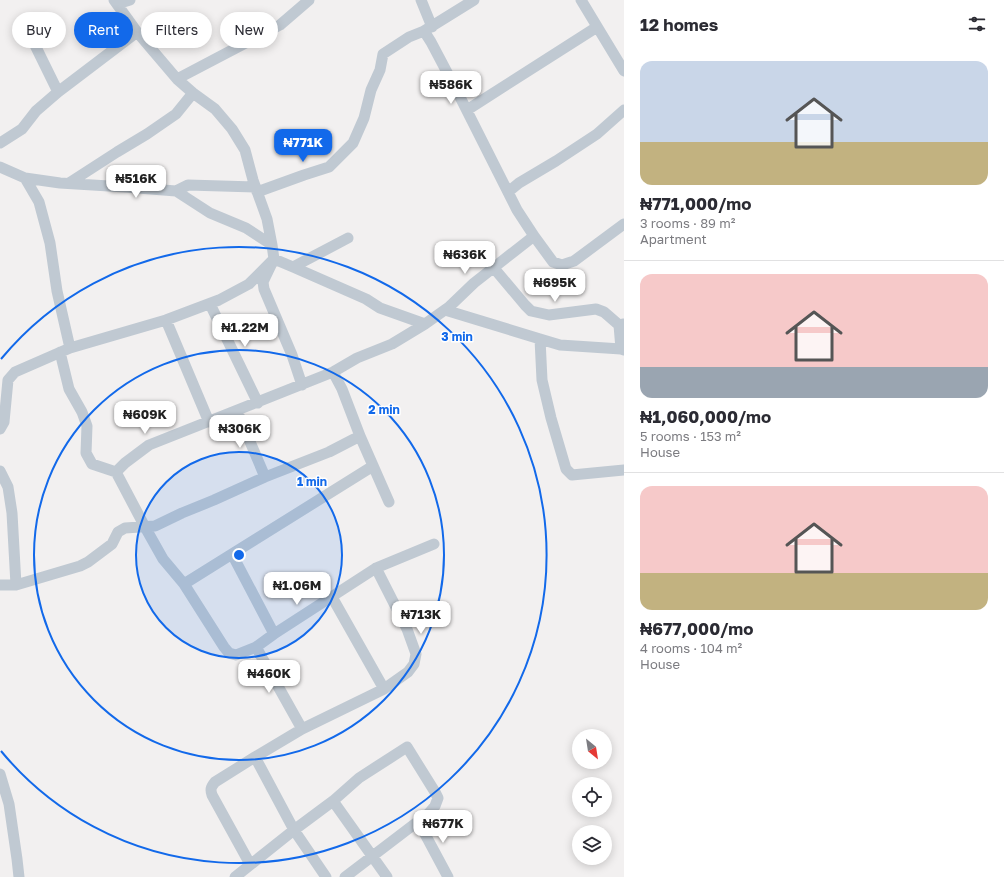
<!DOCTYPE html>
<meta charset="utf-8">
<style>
:root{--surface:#fff;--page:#f2f2f3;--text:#2b2b33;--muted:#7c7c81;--line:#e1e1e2;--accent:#1269ea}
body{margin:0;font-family:"Golos Text",sans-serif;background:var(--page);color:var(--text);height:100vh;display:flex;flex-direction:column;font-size:15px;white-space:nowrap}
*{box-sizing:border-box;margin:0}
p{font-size:13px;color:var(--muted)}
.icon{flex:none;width:22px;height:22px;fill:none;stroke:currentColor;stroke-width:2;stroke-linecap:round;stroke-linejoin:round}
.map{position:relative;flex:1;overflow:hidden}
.drawer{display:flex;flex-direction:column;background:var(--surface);width:380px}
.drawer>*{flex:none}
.hud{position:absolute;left:12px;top:12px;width:380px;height:36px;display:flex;gap:8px}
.needle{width:26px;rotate:150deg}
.controls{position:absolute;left:572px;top:729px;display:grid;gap:8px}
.controls a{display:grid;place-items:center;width:40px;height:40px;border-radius:50%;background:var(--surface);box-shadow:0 2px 10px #0003;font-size:20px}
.price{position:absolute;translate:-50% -34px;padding:0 9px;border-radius:8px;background:#fff;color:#222;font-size:13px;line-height:26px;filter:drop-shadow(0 1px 2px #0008)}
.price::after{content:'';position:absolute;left:50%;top:24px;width:12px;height:9px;margin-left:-6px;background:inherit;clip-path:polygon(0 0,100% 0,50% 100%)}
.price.active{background:var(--accent);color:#fff}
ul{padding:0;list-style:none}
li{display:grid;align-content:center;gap:8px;height:212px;padding:0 16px}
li+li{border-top:1px solid var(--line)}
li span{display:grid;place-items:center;height:124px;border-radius:12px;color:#555}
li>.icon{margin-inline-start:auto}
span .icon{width:72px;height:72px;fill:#fffc;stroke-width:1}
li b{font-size:17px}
h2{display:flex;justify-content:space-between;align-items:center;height:48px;padding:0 16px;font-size:17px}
.pill{padding:0 14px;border-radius:18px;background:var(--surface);box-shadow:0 2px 10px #0003;font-size:14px;line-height:36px}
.pill.active{background:var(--accent);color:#fff}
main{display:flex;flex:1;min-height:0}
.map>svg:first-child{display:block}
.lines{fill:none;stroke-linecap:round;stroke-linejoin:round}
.minor{stroke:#c0c9d2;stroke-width:11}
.ring{fill:none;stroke:#1269ea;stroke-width:2}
.centre{fill:#1269ea;stroke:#fff;stroke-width:2}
.ring-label{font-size:12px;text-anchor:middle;font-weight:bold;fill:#1269ea;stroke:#fff;stroke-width:3;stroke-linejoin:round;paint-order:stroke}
</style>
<main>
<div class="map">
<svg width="624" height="877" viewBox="0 0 624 877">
<rect width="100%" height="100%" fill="#f2f0f0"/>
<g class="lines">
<path class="minor" d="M114,0L137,32L177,79L193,93L215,109L232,129L245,150L253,180L267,219L272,245L274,259L263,282L264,289L292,355L302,385
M421,0L432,27
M474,0L424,31L431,42L459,95L517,210L534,236
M581,0L624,71
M117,4L130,0
M31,37L58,92
M177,79L280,25L309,0
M467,110L597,27
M0,143L22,129L36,111L58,92L137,32
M0,167L25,178L60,183L125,187L176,191L210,213L246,228L272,245
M25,178L39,202L50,243L57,291L70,348
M69,183L117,152L147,134L176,114L193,93
M176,191L188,185L255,187
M257,192L304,175L329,167L353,143L364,118L371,90L380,70L383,54L409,37L424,31
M508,192L519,183L556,161L597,134L624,110
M293,267L348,238
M493,267L525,305L531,311L549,315L596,309L604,312L619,325L624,324
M210,304L258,403
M445,310L540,339L560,345L621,349L624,350
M166,320L209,422
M619,325L621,349
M540,339L542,380L551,418L566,469L572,475L624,470
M60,352L69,389L82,412L87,426L86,453L92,464L116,472L125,463L149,445L333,372L357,358L392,344L425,324L449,307L474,283L534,236L553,262L562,265L574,261L624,224
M237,411L265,477
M0,429L4,422L8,380L15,372L70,348L166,320L219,300L249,284L274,259L293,267L366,299L380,308L425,324
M360,436L389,502
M0,471L8,487L12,513L16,585
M116,472L145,527L163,559L184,584L224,647L229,653L236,655L256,647L274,634L376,568L434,544
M232,554L274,634
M184,584L373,466
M0,585H16L80,566L88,562L112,544L118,532L125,528L155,526L182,513L214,500L265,477L329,452L360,436L342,389L333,372
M332,597L384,689
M256,647L302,729
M0,774L9,804L17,859L19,877
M333,801L387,877
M418,821L448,877
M250,864L212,795C210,789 211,787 215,782L255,757
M235,877L294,830L333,801L359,778L407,747L435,792L438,798L435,806L429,813L345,877
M326,877L294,830L255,757L302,729L384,689L408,672L414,664L416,654L407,629L376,568"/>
</g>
<circle cx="239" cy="555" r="103" fill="#1269ea" fill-opacity=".12"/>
<g class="ring">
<circle cx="239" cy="555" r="103"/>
<circle cx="239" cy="555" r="205"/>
<path d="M1 359A308 308 0 1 1 1 751"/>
</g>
<circle cx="239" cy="555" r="6" class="centre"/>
<g class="ring-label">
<text x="457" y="341">3 min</text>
<text x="384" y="414">2 min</text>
<text x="312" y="486">1 min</text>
</g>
</svg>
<div class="controls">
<a><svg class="needle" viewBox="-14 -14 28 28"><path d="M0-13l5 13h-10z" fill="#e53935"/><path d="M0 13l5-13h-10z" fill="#7c7c81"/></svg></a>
<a><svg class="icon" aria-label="locate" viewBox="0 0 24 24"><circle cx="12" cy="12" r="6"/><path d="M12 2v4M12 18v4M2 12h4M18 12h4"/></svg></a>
<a><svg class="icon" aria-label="layers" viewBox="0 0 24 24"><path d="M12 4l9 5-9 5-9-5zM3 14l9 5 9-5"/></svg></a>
</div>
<b class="price" style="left:451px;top:105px">₦586K</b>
<b class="price active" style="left:303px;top:163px">₦771K</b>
<b class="price" style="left:136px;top:199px">₦516K</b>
<b class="price" style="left:465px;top:275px">₦636K</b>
<b class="price" style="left:555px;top:303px">₦695K</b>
<b class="price" style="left:245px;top:348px">₦1.22M</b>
<b class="price" style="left:145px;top:435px">₦609K</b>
<b class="price" style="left:240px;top:449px">₦306K</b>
<b class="price" style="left:297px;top:606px">₦1.06M</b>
<b class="price" style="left:421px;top:635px">₦713K</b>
<b class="price" style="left:269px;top:694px">₦460K</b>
<b class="price" style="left:443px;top:844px">₦677K</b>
<div class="hud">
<a class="pill">Buy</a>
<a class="pill active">Rent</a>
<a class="pill">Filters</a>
<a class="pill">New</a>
</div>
</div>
<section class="drawer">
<h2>12 homes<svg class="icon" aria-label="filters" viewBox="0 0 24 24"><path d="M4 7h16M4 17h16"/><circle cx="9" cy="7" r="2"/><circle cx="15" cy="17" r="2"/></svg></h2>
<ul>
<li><span style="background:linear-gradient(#c9d6e8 65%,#c2b280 0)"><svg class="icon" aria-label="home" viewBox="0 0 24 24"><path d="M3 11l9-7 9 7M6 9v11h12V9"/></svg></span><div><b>₦771,000/mo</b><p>3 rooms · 89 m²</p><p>Apartment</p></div></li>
<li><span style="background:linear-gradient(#f6c9c9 75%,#9aa5b1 0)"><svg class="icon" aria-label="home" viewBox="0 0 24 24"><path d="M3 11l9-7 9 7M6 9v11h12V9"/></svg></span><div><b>₦1,060,000/mo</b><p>5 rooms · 153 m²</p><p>House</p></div></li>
<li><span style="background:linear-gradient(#f6c9c9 70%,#c2b280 0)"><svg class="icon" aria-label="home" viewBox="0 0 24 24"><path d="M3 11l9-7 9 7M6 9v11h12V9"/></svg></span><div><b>₦677,000/mo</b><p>4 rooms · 104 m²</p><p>House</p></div></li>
</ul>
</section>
</main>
